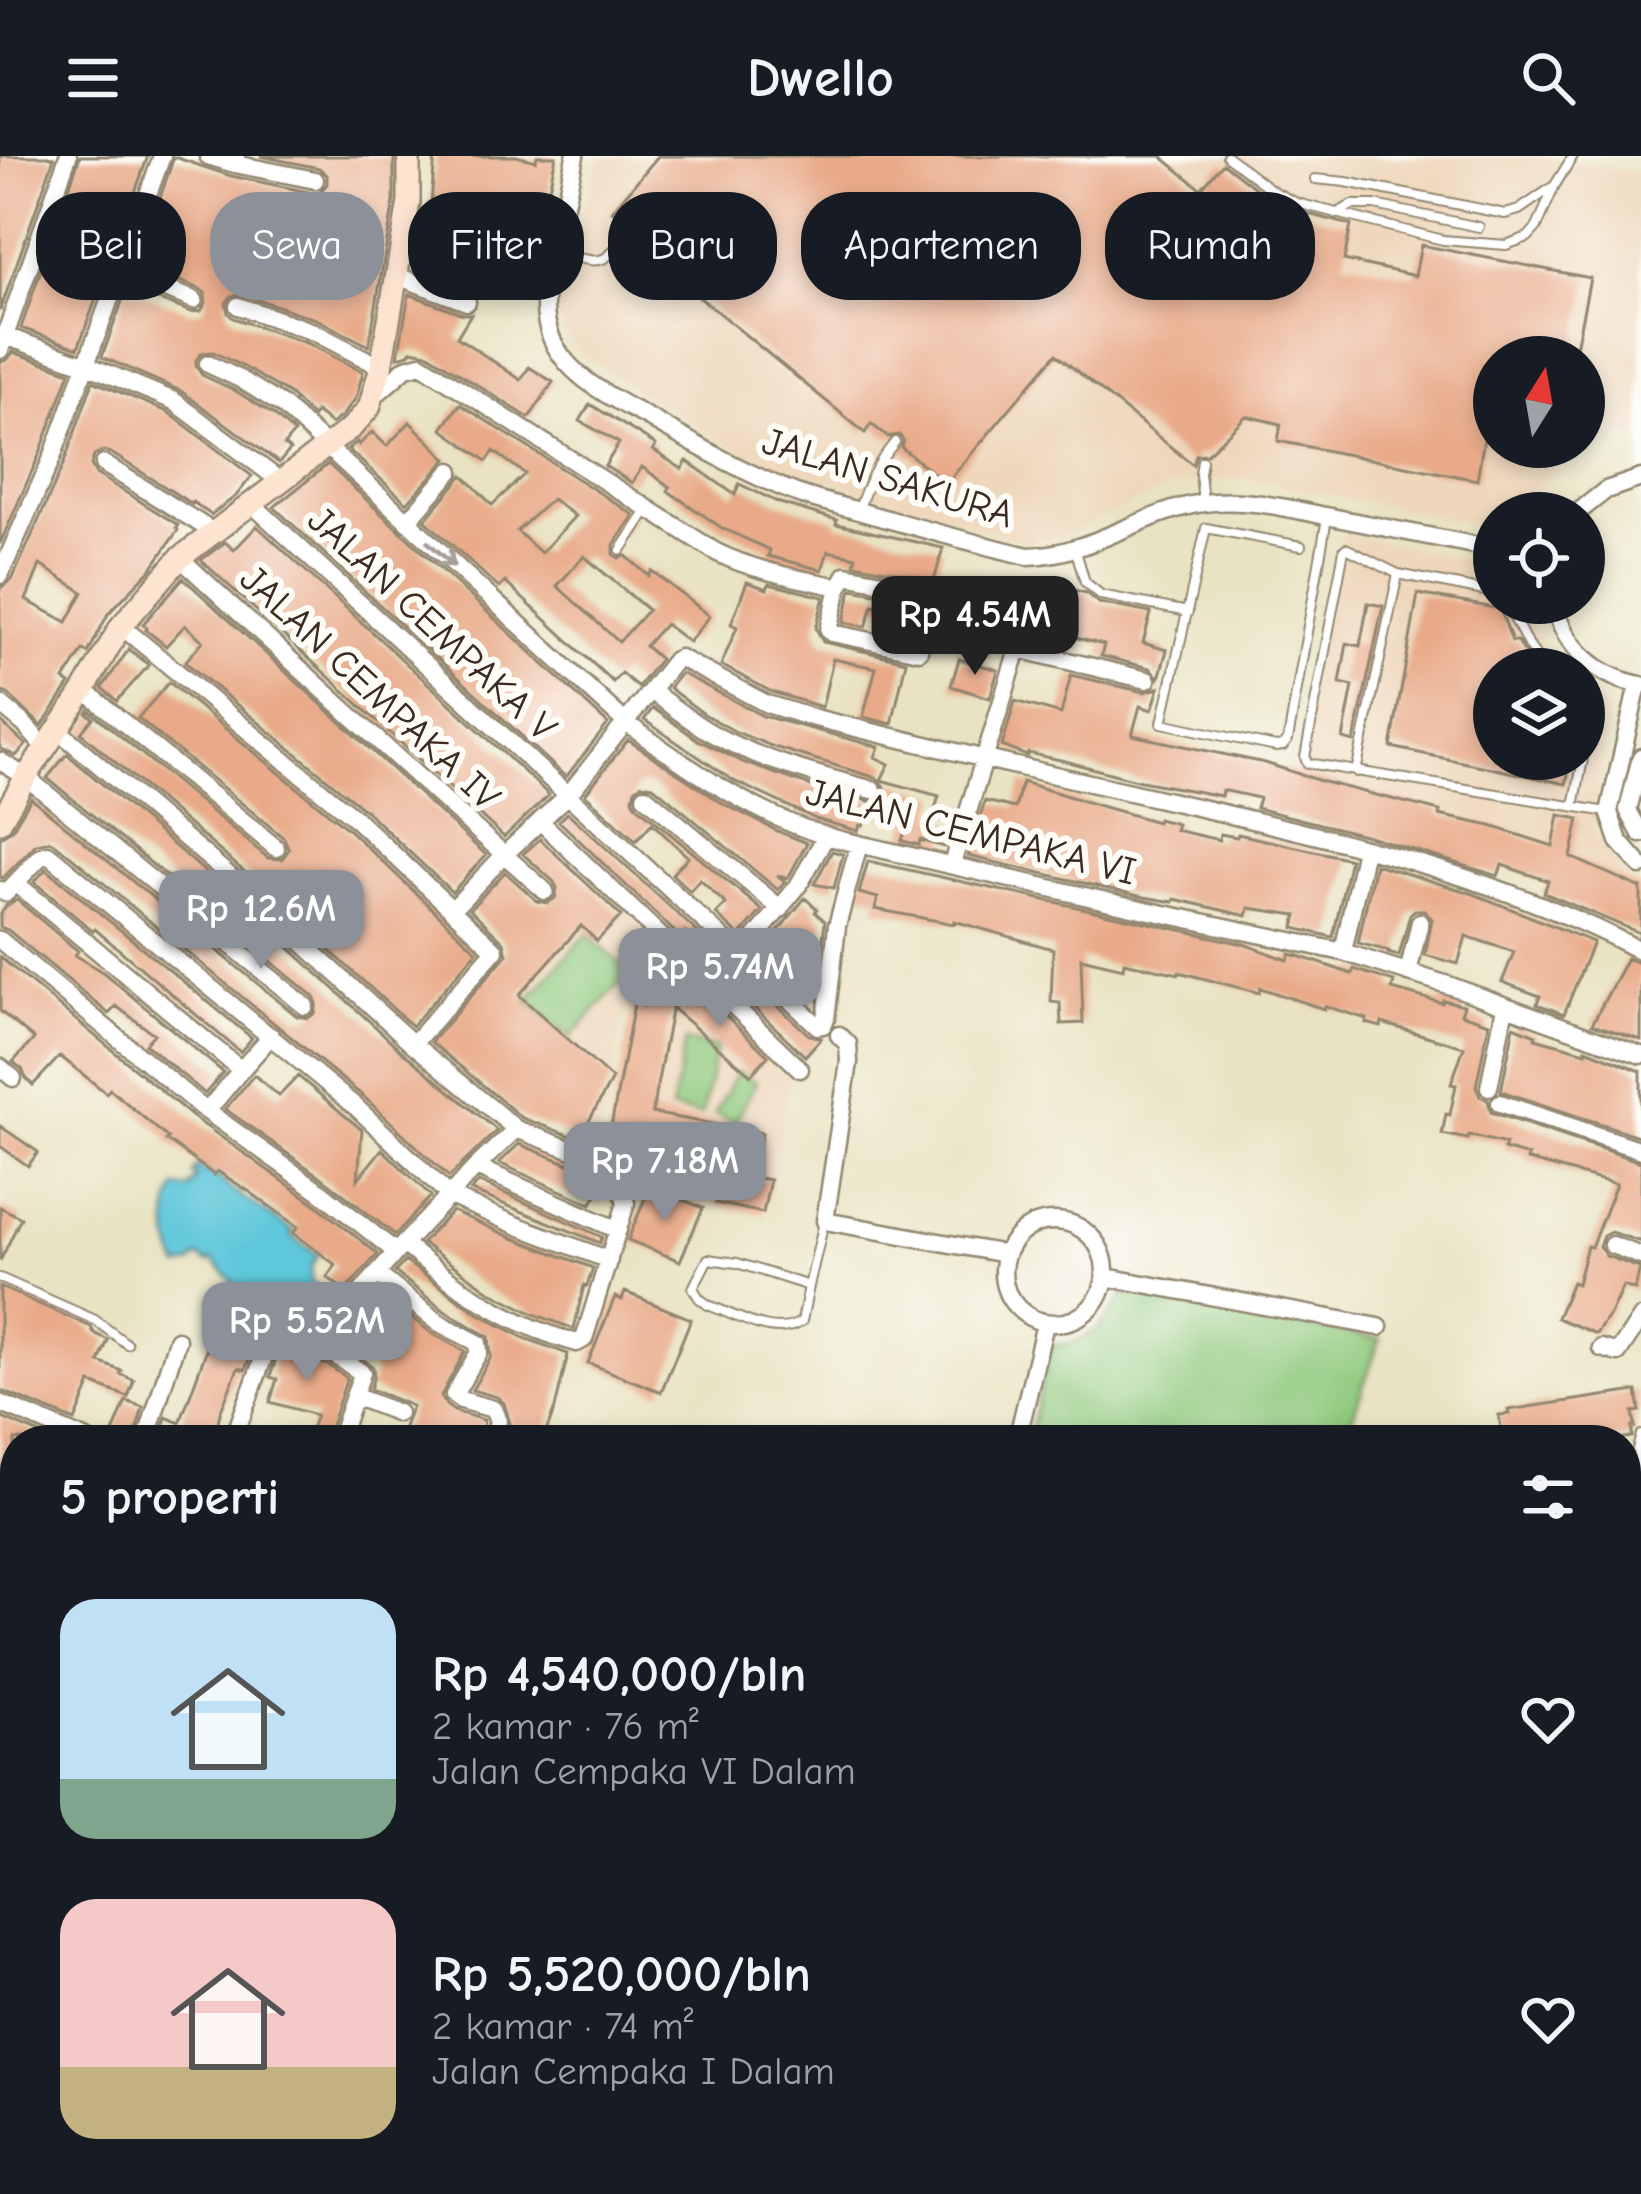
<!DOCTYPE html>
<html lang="id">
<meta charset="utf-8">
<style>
:root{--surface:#171b24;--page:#20242c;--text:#f1f3f6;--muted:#9ea1a6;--accent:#8c9099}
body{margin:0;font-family:"Comic Neue",sans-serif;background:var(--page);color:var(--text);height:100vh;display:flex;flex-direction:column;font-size:45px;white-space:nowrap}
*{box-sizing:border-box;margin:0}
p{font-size:39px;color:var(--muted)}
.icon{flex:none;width:66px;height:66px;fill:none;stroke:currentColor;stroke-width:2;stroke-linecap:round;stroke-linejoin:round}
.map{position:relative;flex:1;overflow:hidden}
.sheet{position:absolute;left:0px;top:1269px;width:1641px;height:771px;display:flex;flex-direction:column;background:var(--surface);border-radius:48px 48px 0 0;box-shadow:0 6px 18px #0003}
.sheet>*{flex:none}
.guide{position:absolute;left:36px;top:36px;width:1569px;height:108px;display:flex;gap:24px}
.needle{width:78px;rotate:11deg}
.fabs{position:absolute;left:1473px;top:180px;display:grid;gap:24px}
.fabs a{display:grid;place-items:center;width:132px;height:132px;border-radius:50%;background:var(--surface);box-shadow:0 6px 18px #0003;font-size:60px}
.price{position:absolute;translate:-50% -102px;padding:0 27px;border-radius:24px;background:var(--accent);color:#fff;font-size:39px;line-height:78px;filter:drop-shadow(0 3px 6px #0008)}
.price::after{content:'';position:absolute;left:50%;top:72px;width:36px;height:27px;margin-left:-18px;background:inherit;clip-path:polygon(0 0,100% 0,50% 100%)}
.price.active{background:#222;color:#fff}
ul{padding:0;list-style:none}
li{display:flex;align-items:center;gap:36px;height:300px;padding:0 60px}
li span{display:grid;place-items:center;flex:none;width:336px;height:240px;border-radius:36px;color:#555}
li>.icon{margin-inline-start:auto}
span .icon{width:144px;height:144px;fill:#fffc;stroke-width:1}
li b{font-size:51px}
h2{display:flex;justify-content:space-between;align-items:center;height:144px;padding:0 60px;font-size:51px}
.tag{padding:0 42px;border-radius:48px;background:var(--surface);box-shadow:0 6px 18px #0003;font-size:42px;line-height:108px}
.tag.active{background:var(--accent);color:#fff}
header{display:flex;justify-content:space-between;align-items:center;height:156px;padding:0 60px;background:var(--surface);font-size:54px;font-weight:700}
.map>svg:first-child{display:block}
.built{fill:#eed7bb;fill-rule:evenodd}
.green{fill:#8fc97d;stroke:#657a4e;stroke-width:3}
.water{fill:#5ec7da;stroke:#4c787c;stroke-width:3}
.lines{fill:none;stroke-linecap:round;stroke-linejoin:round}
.stream{stroke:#5ec7da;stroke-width:6}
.building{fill:#e9aa89;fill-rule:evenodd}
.lane-casing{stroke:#928670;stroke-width:12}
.street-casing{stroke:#928670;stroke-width:21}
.secondary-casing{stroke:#928670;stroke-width:26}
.path{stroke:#928670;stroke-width:3;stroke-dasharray:9 9;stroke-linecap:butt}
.lane{stroke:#fff;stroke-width:8}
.street{stroke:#fff;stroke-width:16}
.secondary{stroke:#fde4d1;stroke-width:21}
.oneway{stroke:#a79f9a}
.labels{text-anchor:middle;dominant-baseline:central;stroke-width:12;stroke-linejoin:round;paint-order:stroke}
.street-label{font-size:39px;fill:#3b2a1e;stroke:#fdfcf7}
</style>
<header><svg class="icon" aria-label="menu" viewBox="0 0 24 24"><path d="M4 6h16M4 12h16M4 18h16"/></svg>Dwello<svg class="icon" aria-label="search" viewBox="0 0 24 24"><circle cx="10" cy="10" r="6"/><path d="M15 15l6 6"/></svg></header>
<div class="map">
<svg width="1641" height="2038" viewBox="0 0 1641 2038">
<rect width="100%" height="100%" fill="#fdfcf7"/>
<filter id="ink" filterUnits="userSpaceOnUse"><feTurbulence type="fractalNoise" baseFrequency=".00833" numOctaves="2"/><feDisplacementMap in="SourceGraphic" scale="24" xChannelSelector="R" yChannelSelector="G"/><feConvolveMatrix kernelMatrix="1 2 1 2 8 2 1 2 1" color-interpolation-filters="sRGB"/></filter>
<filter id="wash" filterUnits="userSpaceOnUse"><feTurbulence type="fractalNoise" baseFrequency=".004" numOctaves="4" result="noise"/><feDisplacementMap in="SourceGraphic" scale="48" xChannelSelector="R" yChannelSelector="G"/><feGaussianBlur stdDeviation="2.7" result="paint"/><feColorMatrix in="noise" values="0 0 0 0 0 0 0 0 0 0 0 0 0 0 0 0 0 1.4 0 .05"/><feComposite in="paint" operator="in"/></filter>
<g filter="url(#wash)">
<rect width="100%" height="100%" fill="#e9e3c3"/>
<path class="built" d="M600,0H1545L1641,18V279H1628L1575,298L1533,335L1519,357H1494V372L1254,324H1214L1166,332L1058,383L1030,387L752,301L685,263L576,196L554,157ZM1494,201H1584V291H1494Z
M1342,377L1494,410V447H1523L1546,498L1558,513H1494V603H1584V536L1598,545L1608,560L1592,673L1636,739L1497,674L1291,618Z
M580,709L642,767L597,994L525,961L547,928L454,845Z
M645,769L792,911L764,1061L714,1051L717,1016L604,995Z
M1641,1509V2007L1626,2003V1522Z"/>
<path class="green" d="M587,778L630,816L570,882L527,844Z
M685,885L716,892L702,959L671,953Z
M737,916L756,926L735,967L715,957Z
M1125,1137L1380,1183L1344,1284H1028L1050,1190C1091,1186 1104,1171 1125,1137Z
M823,2025H948L937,2038H841Z"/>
<path class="water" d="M198,1010L213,1021L218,1020L230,1033L293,1075L291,1080L318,1099L311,1111V1126L333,1141L310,1177L292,1169L293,1161L285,1151L270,1152L267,1163L247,1159L244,1153L225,1147L224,1141L235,1128L212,1104L208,1107L198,1101L191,1108L180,1111C167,1087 164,1057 176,1032L189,1033L197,1022L193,1017Z"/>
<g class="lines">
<path class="stream" d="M1626,1452L1641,1440
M1020,2038L1031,2025"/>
</g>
<g id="blocks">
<path class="building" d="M0,0H48L54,2L0,155Z
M80,0H148L114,94L58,84L56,94L107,113L78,192L21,172Z
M260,0H394V45L369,190L318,164L242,138L231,140L226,147L228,157L233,162L309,188L363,216L356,242L342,260L331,268L316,256L313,261L289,238L246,212L213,196L202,197L196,204V210L202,219L234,234L274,259L294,277L284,289L290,294L279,307L181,235L102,201L127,132L191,156L201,155L206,147L205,137L200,133L170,121L175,108L170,106V103L153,100L155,88L145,85L174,1L231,20L313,37L320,36L327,28V19L319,12Z
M435,0H516L536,5L537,0H556L541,69L534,68L530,90H528L514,119L501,113L493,137L414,108L415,99L449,105L455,103L462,95V89L457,82L419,74L422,58H426L428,47H431Z
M658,0H1161L1201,33L1223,7L1268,42L1293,54L1351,69L1344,104L1415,120L1421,89L1590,122L1574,201H1494V278L1485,276L1477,324L1278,285L1281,268L1246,260L1207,298L1196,299L1193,309L1056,198L946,328L901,291L903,284L899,279L888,281L871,268L865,277L653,103L662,93L638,75L639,64L631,61L625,65L612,55Z
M409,138L463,158H471L457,181L521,224L529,211L553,226L529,262L427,197L412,194L409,198L398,201Z
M13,196L70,216L40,297L0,388V206L7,204Z
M93,225L168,256L252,320L236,340L211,359L193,346L192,348L111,297L103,295L94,300L91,309L96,318L178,369L176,372L178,374L152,412L108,458L88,497L83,494L64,524L70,528L42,570L8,538L0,535V432L12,424L64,307ZM40,409L83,436L67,466L26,444Z
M460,248L634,359L614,389V399L619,402L626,400L649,420L652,415L710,460L689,486L665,468L645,490L660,503L638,531L621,517L613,526L505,426L499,432L425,364L463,319L492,349L525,318L494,295L487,305L442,273ZM552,343L575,360L541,397L517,375ZM584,400L648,454L619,486L557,430Z
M590,248L656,289L653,294L682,313L687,305L735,339L739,328L780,347L837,364L836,368L943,392L924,462L873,449L866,471L844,466L852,433L916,444L923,439L925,427L917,420L854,408L856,401L828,395L822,414L768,400L770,394L722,372L668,335L670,331L642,311L632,327L605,310L619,287L580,265Z
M410,266L447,303L407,347L348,293L357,286L359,289L372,276L387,290Z
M328,308L608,568L566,621L274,351Z
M257,370L549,639L504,681L201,404L225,386L234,394Z
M183,422L486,699L452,736L365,654L185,506L203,485L185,469L166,490L146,474L147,472L143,468Z
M747,426L767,433L769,428L824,441L816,472L823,486L906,505L892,568L863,561L876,512L833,503L822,551L772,536L721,509L737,471L731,468Z
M978,426L1016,437L1006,488L964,476Z
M1044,426L1086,437L1099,447L1151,457L1143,487L1167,494L1159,522L1150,512L1101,500L1104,489L1035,471Z
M1418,438L1500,453L1512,485H1517L1535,513H1494V603H1571L1566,628L1391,591Z
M1368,447L1383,450L1354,586L1343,583L1353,530L1340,527L1347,487L1360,490Z
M129,493L149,509L117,545L102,532Z
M959,503L998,514L990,542L951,530Z
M681,517L763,560L879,591L875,601L889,608L881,624L939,640L933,660L952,666L944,691L920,684L919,689L902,685L911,654L879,645L885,638V632L877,622L774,591L736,576L704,558L669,532Z
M1071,519L1144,536L1159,532L1152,554L1140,550L1132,579L1265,607L1324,626L1440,655L1439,659L1491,670L1553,690L1559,659L1579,663L1571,701L1641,732V781L1639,780L1640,777L1544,737L1548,725L1502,709L1498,720L1368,680L1256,652L1259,642L1222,634L1221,640L1136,624L1065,605L1028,597L1027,600L1002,590L1015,545L1061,558Z
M169,526L349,674L477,795L412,870L246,717L81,577L93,562L87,557L89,554L268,702L282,703L289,693L284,682L138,562Z
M653,552L698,584L745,607L808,629L873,646L863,670L860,669L858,675L816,663L734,625L644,564Z
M0,565L26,589L16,600L0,592Z
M628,584L722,647L777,675L807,687L788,722L777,719L785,726L778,734L653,630L642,628L635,633L633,643L637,650L762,754L740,780L716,758L726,748L700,724L690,735L672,718L688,701L652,667L636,685L585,638Z
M67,598L230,737L405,898L497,974L449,1021L365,942L56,688L50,685L36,688L3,722L0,721V681L12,674L31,642L297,860L308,862L315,857L317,847L313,840L47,622Z
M1022,626L1097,649L1157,666L1158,663L1177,668L1175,674L1219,684L1220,678L1237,681L1238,678L1350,703L1333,781L1294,772L1297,759L1249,752L1247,760L1175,743L1174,746L1144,741L968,700L985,645L1015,652Z
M568,657L809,879L821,882L805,900L705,805L710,799L685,776L680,781L559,665Z
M540,683L621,760L597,785L581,770L519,839L612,923L579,983L522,962L431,886L507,798L504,786L470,753L505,716L537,745L548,747L555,742L557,732L554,726L523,698Z
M832,695L843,698L834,732L814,728Z
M868,705L1244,788L1288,804L1290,798L1299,800L1352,818L1354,813L1394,826L1392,833L1442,847L1443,844L1464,849L1461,858L1489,867L1476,930L1480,940L1488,944L1491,956L1641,1006V1086L1611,1076L1603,1080L1599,1090L1606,1100L1640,1112L1635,1134L1623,1130L1611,1156L1596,1178L1557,1162L1572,1126L1577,1128L1587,1090L1591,1091L1616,1028L1527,1004L1528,1000L1504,993L1506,988L1469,979L1468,983L1442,978L1446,958L1450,959L1456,929L1451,928L1464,891L1382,867L1381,871L1366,867L1367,863L1325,850L1324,853L1260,832L1259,837L1179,816V818L1124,806L1123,812L1081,802L1083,867L1061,868L1060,847L1051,846L1053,793L954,765V768L875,753L878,742L859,737Z
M1375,708L1474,738L1593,786L1564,858L1537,848L1540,840L1502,826L1514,796L1466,780L1458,808L1425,799L1432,763L1424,754H1415L1410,758L1399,800L1388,797L1389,795L1358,787Z
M46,713L252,882L240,896L95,773L93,775L34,726Z
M805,742L817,753L815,756L825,765L820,808L812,815L818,822L817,832L806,842L759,798Z
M17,744L78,795L75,799L104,817L223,916L205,938L145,888L154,878L116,850L109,858L8,774L0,771V758L6,750Z
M0,801L193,961L314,1047L378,1098L345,1135L327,1121L336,1109L293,1077L298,1071L250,1036L217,1015L214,1019L172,988L166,984L168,982L110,933L106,937L60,900L33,929L26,922L22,913L13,906L34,883L0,855Z
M1627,802L1641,808V884L1592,868Z
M694,829L768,900L751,919L673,853Z
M635,843L643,850L652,847L672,850L652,957L762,977L753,1021L770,1024L763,1057L716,1047L723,1013L607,992Z
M1514,870L1536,879L1535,882L1586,896V893L1641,915V981L1501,935Z
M254,919L279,940L298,920L362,974L358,1023L382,993L431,1040L395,1079L329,1027L225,953Z
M0,970L38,996L28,1010L0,990Z
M519,988L589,1016L586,1021L602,1031L591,1048L499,1007Z
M479,1026L602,1081L600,1087L471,1035Z
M650,1030L703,1052L680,1105L628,1084Z
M0,1051L21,1062L0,1105Z
M452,1055L513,1082L593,1112L587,1130L584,1129L574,1173L534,1158L491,1136L422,1087Z
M405,1105L479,1158L524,1182L568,1198L555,1252L543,1284H506L510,1267L504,1247L497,1241L472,1234L491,1201L489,1181L446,1156L395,1116Z
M0,1131L91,1171L94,1177L108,1184L99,1206L122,1215L120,1218L134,1224L128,1241L91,1227L75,1265L0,1234Z
M379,1136L431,1177L465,1195L441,1240L446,1249L454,1255L484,1264L481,1284H399L412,1250L370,1233L374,1220L373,1211L349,1193L363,1163L358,1159Z
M625,1136L691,1163L661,1236L588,1207L615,1141L622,1144Z
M222,1154L264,1167L245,1214L238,1212L220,1257L214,1284H159L166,1261L180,1267L209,1187L213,1169L217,1170Z
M285,1174L306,1181L305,1191L311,1199L310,1203L328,1209L347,1222L326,1284H307L316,1259L270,1246L277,1223L270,1221Z
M1637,1235L1640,1255L1633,1256L1635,1271H1632V1281L1610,1284H1503L1499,1259L1509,1258L1508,1254Z
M126,1245L143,1251L134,1284H110Z
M0,1261L54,1284H15V1338L0,1331Z
M0,1358L15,1365V1443L0,1436Z
M0,1483L15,1489V1521L0,1515Z
M0,1542L15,1548V1614L0,1608Z
M1626,1667L1641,1687V1705L1626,1717Z
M4,1681L15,1686V1721L0,1714V1690Z
M0,1887L15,1894V1925L0,1919Z"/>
</g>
</g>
<g filter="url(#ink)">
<use href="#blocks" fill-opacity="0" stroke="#928670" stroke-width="3"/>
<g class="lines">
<g class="lane-casing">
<path id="lane" d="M1227,0L1273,35L1297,47L1443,84L1506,89L1528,81L1537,71L1555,29L1573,0
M1315,23L1346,26L1505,58L1519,54L1554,30
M1336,58L1352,49H1375L1479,71
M555,97C604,107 603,114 632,69
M1202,305L1200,318L1203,346
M859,353C867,327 877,308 895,286
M1301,390L1206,372L1162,567L1276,591L1283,590L1288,584L1327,362
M621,394L648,353
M1076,395L1085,426L1101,439L1188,456
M1398,418L1346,392L1344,394L1305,601L1307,607L1608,656
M1506,447L1527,487L1545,513
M1584,557L1589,573L1584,598
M1356,616L1398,418L1494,437
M1574,650L1583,603
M645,842L670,821L684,804
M0,1122L95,1164L127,1188
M809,1130L802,1165C776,1184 736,1159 708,1149L699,1142L693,1132L708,1103L737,1107L809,1130L824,1066
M1641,1279L1637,1293L1641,1329
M1626,1354L1641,1352
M1626,1564L1641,1550
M1626,1648L1641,1666"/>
</g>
<g class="street-casing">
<path id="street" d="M208,0L235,8L236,1
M575,0L545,144C542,212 605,237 656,266C701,292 747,318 796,337C822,346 850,352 876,360C927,374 977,388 1028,400C1091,399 1142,356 1203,347C1246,341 1290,353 1331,361C1385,372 1440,382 1494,393
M235,8L315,24
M404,84L450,92
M121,116L194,144
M397,120L467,146
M238,150L314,176L381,211
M5,180L87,209L174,245L279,324
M0,194L68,0
M208,208L240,223L282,249L626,567C691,614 761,664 841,684L1141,753L1343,796L1451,830L1641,899
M373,241L406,212L421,208L716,396C754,415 797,422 839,431
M104,308L212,375
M250,346L818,870L823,869L826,863L837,770L859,688
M1577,357L1606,334L1641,322
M407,366L451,315
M180,402C301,514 422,626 545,735
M0,419L52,302L162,0
M913,432L846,419L839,431L829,474L832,477L919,495
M1553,447C1565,491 1596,521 1641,529
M121,470L357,664L495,794L413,888
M1018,493L1147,524
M1638,529L1609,656L1619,685L1641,710
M84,534L276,692
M651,535C671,549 691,566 713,578C759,604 821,620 873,634
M0,548L24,568L45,592
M59,575L238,727L413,888L516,973L591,1001L620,1024L626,1047L584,1183L577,1187C510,1169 456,1132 404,1088
M1641,601L1628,654L1641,678
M0,605L26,621L305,850
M645,640L781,753
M540,665L800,913
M952,708L1018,493L1030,434
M17,728L241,914L271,880
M0,734L6,737L41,700L48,698L356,951L450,1040L518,1070L609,1104
M452,754L504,699L569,638L675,504L680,502L767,548L803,559C932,591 1062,621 1192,650C1346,686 1501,721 1641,795
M0,784L201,951L322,1037L396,1096L476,1011L516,973
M1343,796L1365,693
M741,799L798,730L826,680
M1408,817L1420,766
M839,879L848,888L849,906L825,1065L1005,1098
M0,911L13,922
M1489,931L1505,851
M1500,947L1641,994
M207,955L241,914
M476,1011L618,1074
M1003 1116a51 51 0 1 1 102 0a51 51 0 1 1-102 0Z
M1612,1089L1641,1100
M377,1118L439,1167L478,1187L479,1196L454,1239L461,1244L493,1253L498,1265L493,1284
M1106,1121L1379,1171
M1601,1192L1618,1197L1641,1162
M354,1240L398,1257
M0,1247L87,1284
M146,1284L177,1184
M233,1284L273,1176
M339,1284L362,1217L317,1187L396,1096
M1017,1284L1045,1168
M0,1344L15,1352
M0,1528L15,1535
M0,1835L15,1803
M0,1932L15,1939
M0,1964L10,1967L15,1957
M0,2007L15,2013
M43,2025L72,2038
M181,2025L211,2038
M511,2025L520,2038
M769,2025L788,2038
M1227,2025L1248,2038
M1565,2025L1590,2038
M1603,2025L1631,2038
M602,2030L638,2038
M17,2038L23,2025
M130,2038L137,2025
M304,2038L309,2025
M465,2038L468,2025
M833,2038L841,2025
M1108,2038L1119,2025
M1485,2038L1492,2025
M1525,2038L1533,2025"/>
</g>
<g class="secondary-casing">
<path id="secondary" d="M0,666L26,621L84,534L121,470L180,402L352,271L369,252L381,211L409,46V0
M1626,1405L1641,1393
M1626,1492L1641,1480
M972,2038L983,2025
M1058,2038L1068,2025"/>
</g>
<path class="path" d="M1370,2025L1390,2038"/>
<use href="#lane" class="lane"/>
<use href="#street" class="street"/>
<use href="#secondary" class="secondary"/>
</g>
<defs><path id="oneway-shaft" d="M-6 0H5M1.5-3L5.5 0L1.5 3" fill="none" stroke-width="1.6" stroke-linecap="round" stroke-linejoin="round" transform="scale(3)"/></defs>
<use class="oneway" href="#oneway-shaft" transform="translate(441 398) rotate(42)"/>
</g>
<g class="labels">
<g class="street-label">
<text transform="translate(888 322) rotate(17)">JALAN SAKURA</text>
<text transform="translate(432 468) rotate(43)">JALAN CEMPAKA V</text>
<text transform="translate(370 532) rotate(43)">JALAN CEMPAKA IV</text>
<text transform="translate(971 676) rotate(14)">JALAN CEMPAKA VI</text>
</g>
</g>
</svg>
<div class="fabs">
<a><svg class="needle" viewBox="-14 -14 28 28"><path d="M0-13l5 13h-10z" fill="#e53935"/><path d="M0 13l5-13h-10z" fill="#9ea1a6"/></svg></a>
<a><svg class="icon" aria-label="locate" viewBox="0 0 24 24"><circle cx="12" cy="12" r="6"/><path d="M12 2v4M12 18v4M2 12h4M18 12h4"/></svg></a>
<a><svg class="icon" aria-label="layers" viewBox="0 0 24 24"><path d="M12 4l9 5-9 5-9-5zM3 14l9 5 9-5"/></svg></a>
</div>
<b class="price active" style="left:975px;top:522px">Rp 4.54M</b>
<b class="price" style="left:261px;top:816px">Rp 12.6M</b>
<b class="price" style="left:720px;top:874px">Rp 5.74M</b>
<b class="price" style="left:665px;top:1068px">Rp 7.18M</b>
<b class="price" style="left:307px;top:1228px">Rp 5.52M</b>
<div class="guide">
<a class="tag">Beli</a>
<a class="tag active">Sewa</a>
<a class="tag">Filter</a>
<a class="tag">Baru</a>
<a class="tag">Apartemen</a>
<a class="tag">Rumah</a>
</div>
<section class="sheet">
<h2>5 properti<svg class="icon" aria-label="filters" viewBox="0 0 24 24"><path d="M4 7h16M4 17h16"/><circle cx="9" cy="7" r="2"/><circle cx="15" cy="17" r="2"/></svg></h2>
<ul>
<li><span style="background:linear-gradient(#bfe0f5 75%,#7fa58c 0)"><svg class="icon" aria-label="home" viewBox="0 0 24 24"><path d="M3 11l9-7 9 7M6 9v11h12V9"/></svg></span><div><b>Rp 4,540,000/bln</b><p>2 kamar · 76 m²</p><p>Jalan Cempaka VI Dalam</p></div><svg class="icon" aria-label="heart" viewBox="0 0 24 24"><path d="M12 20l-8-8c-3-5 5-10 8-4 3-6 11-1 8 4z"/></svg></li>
<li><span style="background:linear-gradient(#f6c9c9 70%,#c2b280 0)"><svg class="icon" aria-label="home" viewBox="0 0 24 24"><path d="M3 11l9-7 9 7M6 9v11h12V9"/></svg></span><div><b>Rp 5,520,000/bln</b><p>2 kamar · 74 m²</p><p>Jalan Cempaka I Dalam</p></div><svg class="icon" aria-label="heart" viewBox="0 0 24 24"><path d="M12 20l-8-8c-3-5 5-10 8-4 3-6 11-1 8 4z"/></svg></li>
</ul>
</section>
</div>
